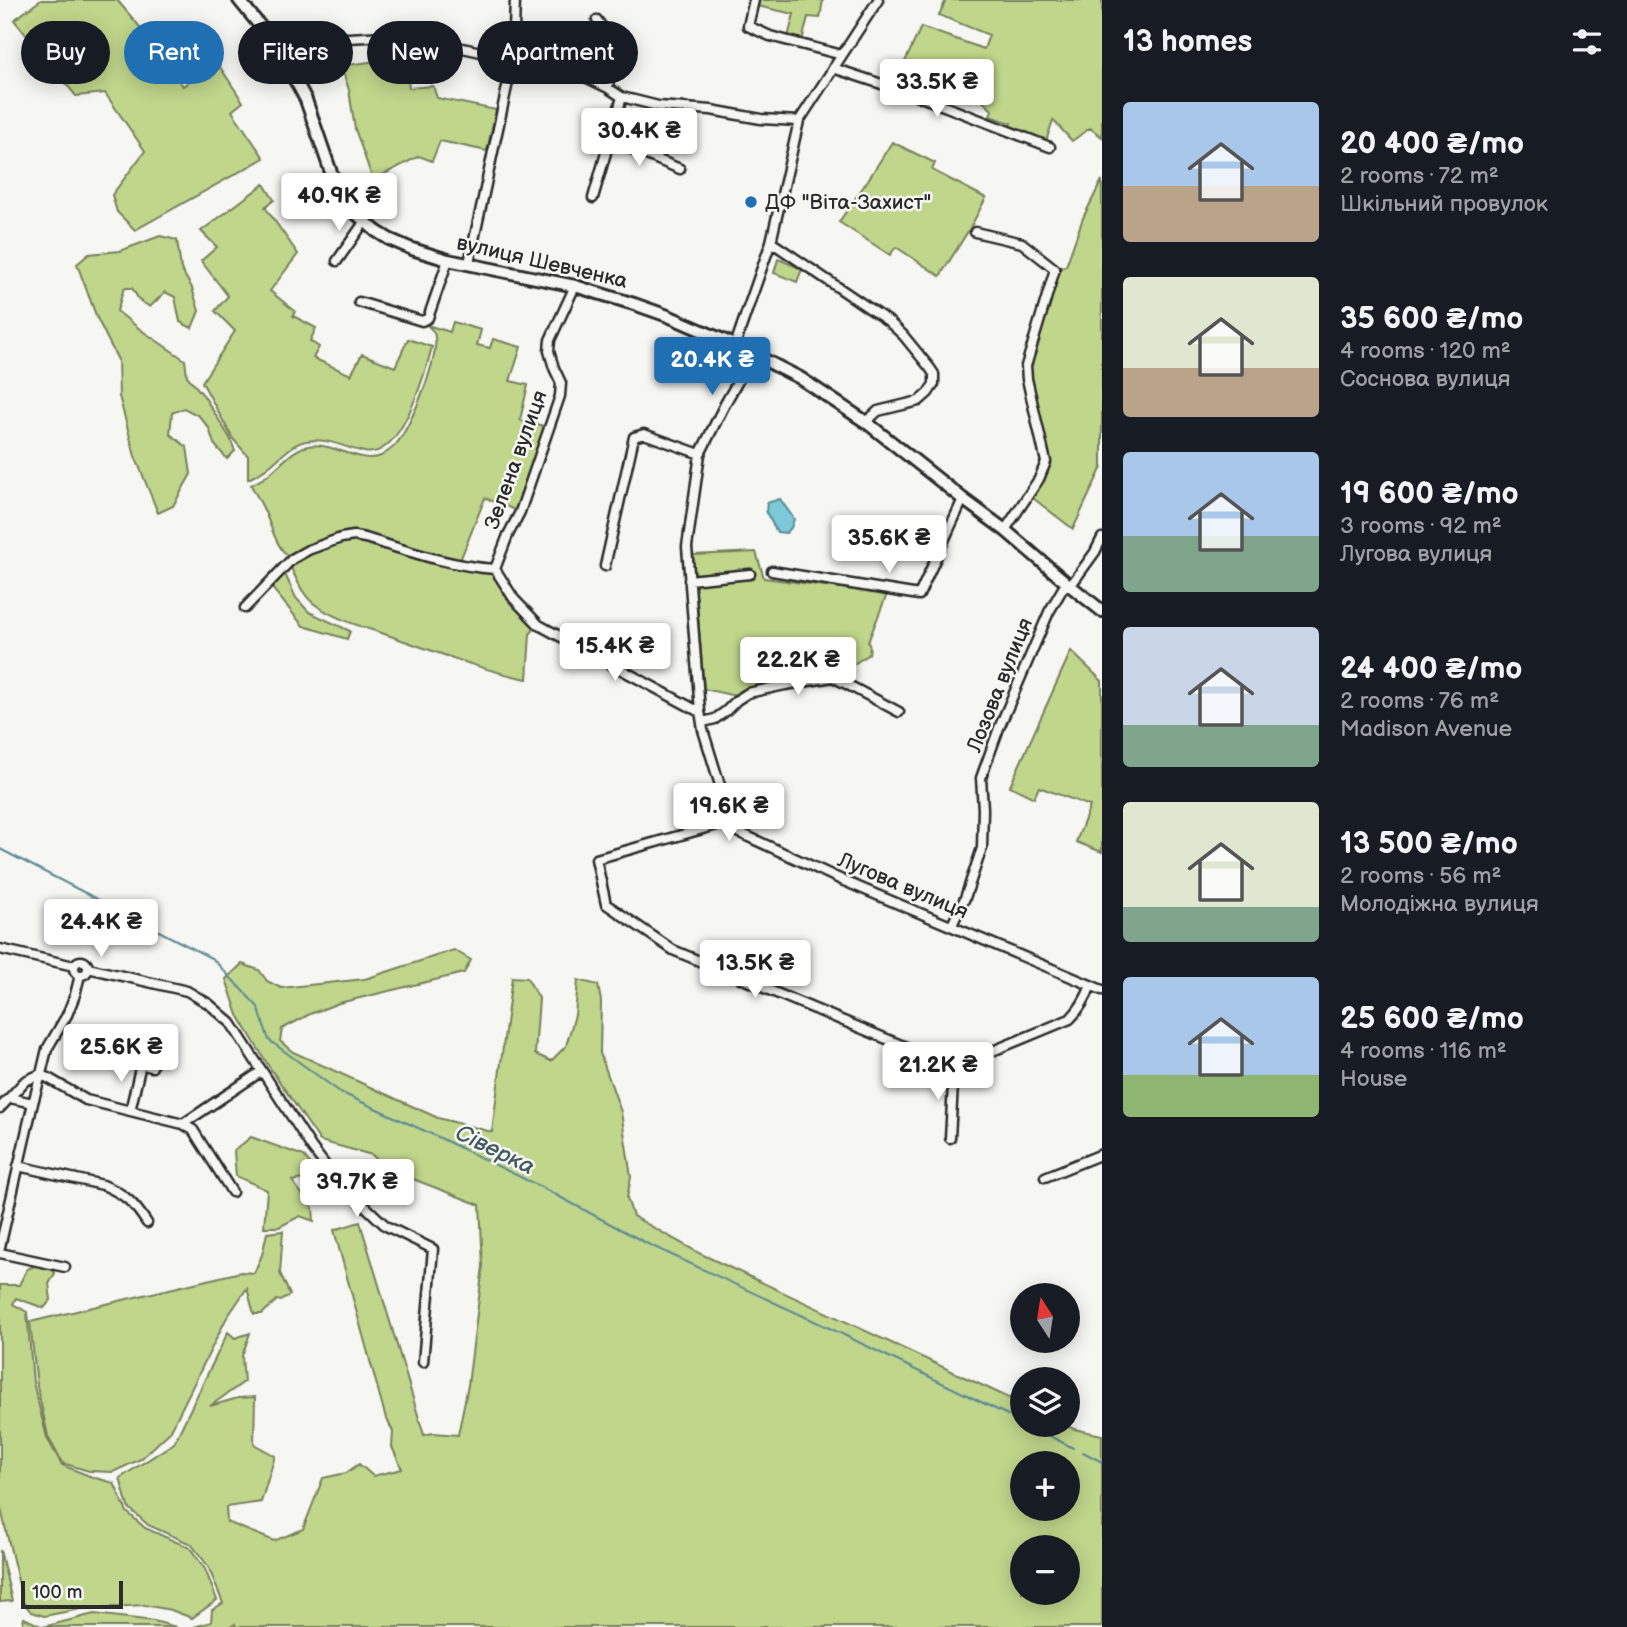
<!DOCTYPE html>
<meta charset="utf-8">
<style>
:root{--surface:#171b24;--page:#242831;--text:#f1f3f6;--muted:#9ea1a6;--accent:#1f6fb2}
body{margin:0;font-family:"Balsamiq Sans",sans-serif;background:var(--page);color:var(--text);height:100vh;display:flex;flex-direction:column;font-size:26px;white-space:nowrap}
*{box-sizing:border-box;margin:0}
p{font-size:23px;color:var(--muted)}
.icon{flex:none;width:38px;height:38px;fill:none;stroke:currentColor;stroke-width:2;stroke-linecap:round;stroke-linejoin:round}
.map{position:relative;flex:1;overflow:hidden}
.details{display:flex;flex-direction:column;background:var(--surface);width:525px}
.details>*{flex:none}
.hud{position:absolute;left:21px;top:21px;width:665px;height:63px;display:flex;gap:14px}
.needle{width:46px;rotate:348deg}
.controls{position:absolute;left:1010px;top:1283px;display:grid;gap:14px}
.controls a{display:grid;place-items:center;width:70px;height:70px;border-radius:50%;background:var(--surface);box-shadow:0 4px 18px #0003;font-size:35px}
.scale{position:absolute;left:21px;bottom:18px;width:102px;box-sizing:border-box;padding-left:7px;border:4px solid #2b2b2b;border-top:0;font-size:19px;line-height:24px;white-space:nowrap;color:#2b2b2b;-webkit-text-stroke:5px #f6f6f2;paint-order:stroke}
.price{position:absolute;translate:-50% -60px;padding:0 16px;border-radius:7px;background:#fff;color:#222;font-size:23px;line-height:46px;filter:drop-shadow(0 2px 4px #0008)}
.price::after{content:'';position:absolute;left:50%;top:42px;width:21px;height:16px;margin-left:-10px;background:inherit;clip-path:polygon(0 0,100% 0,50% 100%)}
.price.current{background:var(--accent);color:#fff}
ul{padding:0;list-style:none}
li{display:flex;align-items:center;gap:21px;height:175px;padding:0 21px}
li span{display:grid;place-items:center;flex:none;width:196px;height:140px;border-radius:7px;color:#555}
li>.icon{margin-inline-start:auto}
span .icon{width:84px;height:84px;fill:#fffc;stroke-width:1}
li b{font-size:30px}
h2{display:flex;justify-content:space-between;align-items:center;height:84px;padding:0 21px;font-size:30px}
.pill{padding:0 24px;border-radius:32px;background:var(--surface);box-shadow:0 4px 18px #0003;font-size:24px;line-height:63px}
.pill.current{background:var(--accent);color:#fff}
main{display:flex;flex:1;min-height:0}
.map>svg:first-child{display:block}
.green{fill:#c0d68b;stroke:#76805b;stroke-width:2;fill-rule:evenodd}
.water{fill:#7cc9da;stroke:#5c8a94;stroke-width:2}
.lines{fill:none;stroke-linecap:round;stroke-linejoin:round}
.stream{stroke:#5c8a94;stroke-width:2}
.street-casing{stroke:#2b2b2b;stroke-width:13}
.secondary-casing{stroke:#2b2b2b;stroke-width:16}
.street{stroke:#f6f6f2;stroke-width:8}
.secondary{stroke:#f6f6f2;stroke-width:10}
.poi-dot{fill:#1f6fb2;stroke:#f6f6f2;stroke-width:2.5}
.labels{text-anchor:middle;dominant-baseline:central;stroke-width:5;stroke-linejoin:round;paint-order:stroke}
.poi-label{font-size:21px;fill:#2b2b2b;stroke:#f6f6f2;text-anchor:start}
.street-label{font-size:21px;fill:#2b2b2b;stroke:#f6f6f2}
.water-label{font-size:23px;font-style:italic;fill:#435a60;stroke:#f6f6f2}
</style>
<main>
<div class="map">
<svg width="1102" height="1627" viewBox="0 0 1102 1627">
<rect width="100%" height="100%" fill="#f6f6f2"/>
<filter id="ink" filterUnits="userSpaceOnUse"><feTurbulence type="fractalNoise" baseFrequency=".0143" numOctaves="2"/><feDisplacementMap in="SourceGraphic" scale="14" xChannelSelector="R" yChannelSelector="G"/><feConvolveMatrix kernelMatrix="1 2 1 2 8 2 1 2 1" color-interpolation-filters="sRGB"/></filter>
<g filter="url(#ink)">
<path class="green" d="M41,0H117L162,53L183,39L195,56L173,72L183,86L216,61L243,102L232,111L264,158L135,230L117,212L112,195L145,151L105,93L76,96L14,20Z
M758,0H823L820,18L808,17L802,41L788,37L794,14L757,6Z
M946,0H1102V137L1090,128L1072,141L1053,120L1046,141L1038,140L1009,127L1011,123L990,116L992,110L975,94L973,85L904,64L921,27L984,49L989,35L939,15Z
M405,57L409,88L433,86L437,98L496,110L487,151L440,141L432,161L419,156L373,180L355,129L349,90L341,66Z
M892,142L935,163L932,170L986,198L970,228L940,276L896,247L890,255L839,222L868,180Z
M1102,180V467L1073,529L1029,495L1046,462L1027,379L1055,269L1066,266L1083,218Z
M264,184L274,200L265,207L298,254L270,291L295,311L293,316L316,328L310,341L319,347L313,358L351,375L362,354L395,367L408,339L432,347C425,373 401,460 364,452C346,448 326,437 306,441C293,443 282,456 271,465C264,471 257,475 248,479V456L233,439L202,382L235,331L215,311L228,296L201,261L217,247L201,231Z
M160,236L177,240L181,269L192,288L199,311L192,328L180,322L175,297L165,292L150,307L139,300L132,288H124L117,311L141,330L185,360L187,376L204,396L230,438L235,451L227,459L214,444L209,428L199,416L184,408L172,413L170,434L187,447L191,474L173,506L158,513L135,456L119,396L118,360L97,318L77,264L89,254L120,251Z
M778,259L802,269L797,282L774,273Z
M453,322L481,330L477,345L490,348L493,339L521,347L510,381L528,385L520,420L548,427L520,512L485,498L459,563L495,569L536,627L530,634L527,679C481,670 437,652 393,637C367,628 335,620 313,603C301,593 297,579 290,566L284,572L296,598L309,612L350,631L347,639L303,626L272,588L280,578L277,573L292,559C276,549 272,527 264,510C260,501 255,493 251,485C256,482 261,480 265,477C279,468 291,449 308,446C331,441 361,465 381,456C386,453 394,447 397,443C411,426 442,353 434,333C433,330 430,328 427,325L450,332Z
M756,552L764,578L887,594L868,642L870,647L869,654L854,664L834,674L785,680L731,695L704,689L693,555Z
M1071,651L1102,681V852L1076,842L1090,806L1039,787L1034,798L1010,786Z
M454,950L471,960L464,973L339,1003L310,1014L282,1029L280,1041L293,1052L438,1118L492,1132L512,977L527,978L539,998L535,1054L551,1061L566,1046L575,1015L578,980L598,985L601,1001L600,1053L621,1112L631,1177L627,1198L633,1216L701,1254L1022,1404V1424L1065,1425L1074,1429L1102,1435V1627H236L235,1624L230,1627H194L211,1622L212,1610L223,1603L208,1566L191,1544L148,1525L128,1507L120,1478L174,1443L228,1332L235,1338L250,1333L242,1356L244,1382L210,1406L238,1398L255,1397L254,1444L275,1456L261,1502L226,1507L227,1522L274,1541L303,1529L323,1478L346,1473L359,1464L373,1476L402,1469L392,1447L393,1432L385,1415L334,1230L360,1222L424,1435L433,1433L458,1435L468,1385L483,1266L480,1205L387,1169L372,1155L320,1141L268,1065L238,1015L226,979L242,964L259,970L267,981L281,988L365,979ZM1022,1463H1068V1508H1022ZM1022,1547H1068V1592H1022Z
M251,1137L304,1156L313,1167L304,1179L292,1181L313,1208L314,1221L300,1216L279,1227H264L267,1190L236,1176L234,1151Z
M283,1231L280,1273L290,1295L281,1301L277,1300L262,1314H254L247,1288L226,1319L170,1432L141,1459L113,1472L89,1471L62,1463L48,1436L37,1386L30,1322L241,1272L254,1273L262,1255L267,1233Z
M37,1265L50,1267L55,1273L49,1284L51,1300L44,1308L16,1298L13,1304L27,1312L33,1382L47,1438L62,1465L92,1477L114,1483L127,1512L145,1528L190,1548L205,1569L217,1600L192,1618L171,1610L144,1605L81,1609L44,1616L31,1612L23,1602L0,1505V1285H19L27,1269Z
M0,1550L12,1601L0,1602Z
M94,1614L154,1621L176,1627H22L24,1618L43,1627Z"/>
<path class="water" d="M780,499L794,519L791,528L786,533L777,532L766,512L767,503Z"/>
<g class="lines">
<path class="stream" d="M0,849L213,959L258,1007L269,1040L340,1092L440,1138L543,1188L648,1244L840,1333L1022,1422
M1027,1424L1073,1448
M1083,1452L1102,1462"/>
<g class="street-casing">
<path id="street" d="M754,0L748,26L770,36L842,55
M597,20L613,42L608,88
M283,58L331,39L403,35L513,59L564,67L608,88L622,97L593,198
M833,68L918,96L1050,147
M622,97L658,106L711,110L761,119L799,121
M608,139L680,169
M975,232L1022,243L1055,269L1026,366L1027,379L1046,462L1039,479L1005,530
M771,242L888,321L903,335L930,368L934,374V384L928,393L919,401L878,411L866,422
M337,261L365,221
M469,263L513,59L515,0
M359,302L422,321L428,318L448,260
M735,345L771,242L799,121L878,0
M753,355L726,402L700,454L687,547L700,711L703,730L731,821L738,832L844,881L1102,990
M605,566L634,437L644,434L700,454
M495,569L508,535L520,512L560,396L561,383L554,368L549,351L550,340L575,286
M772,571L919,595L963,499
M689,580L750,574
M245,608L292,559L308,550L341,538L354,536L365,538C408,551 450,566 495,569L514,599L539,625L696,710L700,711
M703,722L715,719L726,711L737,700L748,693L785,685L833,677L899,712
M731,821L596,859L606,904L673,950L954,1067L1070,1019C1080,1009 1086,999 1091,985
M952,925L965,898L982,848L983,809L981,778L999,728L1049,612L1063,588L1074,581L1095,552L1102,538
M0,949L74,966
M74 968a7 7 0 1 1 14 0a7 7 0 1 1-14 0Z
M127,1061L152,1067
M262,1071L312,1148L335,1178L386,1226L433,1249L423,1362
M10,1098L33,1103
M0,1108L25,1081L41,1074L47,1049L67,1015L75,995L80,975
M130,1111L141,1064
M183,1124L193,1130L232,1192
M950,1138L954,1067
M18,1166L103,1185C125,1194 134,1203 147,1223
M1045,1177L1102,1154
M0,1247L33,1103L41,1074L86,1100L183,1124L262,1071L231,1023L209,1004L187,991L88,968
M0,1253L65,1267"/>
</g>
<g class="secondary-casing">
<path id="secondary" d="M239,0L265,32L298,85L306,100L334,181L343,198L352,210L376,231L389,239L412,249L448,260L575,286L634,304L668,316L735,345L800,378L866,422L963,499L1005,530L1068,584L1102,611"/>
</g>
<use href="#street" class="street"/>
<use href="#secondary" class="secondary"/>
</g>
</g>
<circle class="poi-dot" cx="751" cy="202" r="7"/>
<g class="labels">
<g class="poi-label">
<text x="765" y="202">ДФ "Віта-Захист"</text>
</g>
<g class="street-label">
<text transform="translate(542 262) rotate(13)">вулиця Шевченка</text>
<text transform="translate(516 460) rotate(-70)">Зелена вулиця</text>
<text transform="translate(1000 685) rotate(-68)">Лозова вулиця</text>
<text transform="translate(903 886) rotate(23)">Лугова вулиця</text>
</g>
<g class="water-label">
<text transform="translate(495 1150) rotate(26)">Сіверка</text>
</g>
</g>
</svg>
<div class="controls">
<a><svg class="needle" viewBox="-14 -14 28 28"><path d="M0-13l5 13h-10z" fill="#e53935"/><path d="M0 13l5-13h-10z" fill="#9ea1a6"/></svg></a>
<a><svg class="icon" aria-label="layers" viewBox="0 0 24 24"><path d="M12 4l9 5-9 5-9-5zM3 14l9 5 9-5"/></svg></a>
<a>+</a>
<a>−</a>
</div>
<div class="scale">100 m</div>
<b class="price" style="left:937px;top:119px">33.5K ₴</b>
<b class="price" style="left:639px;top:168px">30.4K ₴</b>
<b class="price" style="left:339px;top:233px">40.9K ₴</b>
<b class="price current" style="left:712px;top:397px">20.4K ₴</b>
<b class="price" style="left:889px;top:575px">35.6K ₴</b>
<b class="price" style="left:615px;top:683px">15.4K ₴</b>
<b class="price" style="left:798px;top:697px">22.2K ₴</b>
<b class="price" style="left:729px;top:843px">19.6K ₴</b>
<b class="price" style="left:101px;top:959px">24.4K ₴</b>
<b class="price" style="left:755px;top:1000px">13.5K ₴</b>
<b class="price" style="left:121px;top:1084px">25.6K ₴</b>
<b class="price" style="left:938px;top:1102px">21.2K ₴</b>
<b class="price" style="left:357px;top:1219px">39.7K ₴</b>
<div class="hud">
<a class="pill">Buy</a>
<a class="pill current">Rent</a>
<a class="pill">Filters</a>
<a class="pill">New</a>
<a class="pill">Apartment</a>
</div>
</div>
<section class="details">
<h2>13 homes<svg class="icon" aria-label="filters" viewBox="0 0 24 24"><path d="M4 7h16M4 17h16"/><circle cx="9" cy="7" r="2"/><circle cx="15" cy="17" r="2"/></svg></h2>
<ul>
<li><span style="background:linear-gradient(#a9c7e8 60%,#b9a48a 0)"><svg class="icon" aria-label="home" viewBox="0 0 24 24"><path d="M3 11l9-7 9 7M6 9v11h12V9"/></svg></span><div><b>20 400 ₴/mo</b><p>2 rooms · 72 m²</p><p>Шкільний провулок</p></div></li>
<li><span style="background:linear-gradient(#dfe7d0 65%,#b9a48a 0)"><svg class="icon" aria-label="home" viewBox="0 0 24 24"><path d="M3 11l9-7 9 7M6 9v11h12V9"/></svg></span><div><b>35 600 ₴/mo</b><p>4 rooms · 120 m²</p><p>Соснова вулиця</p></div></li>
<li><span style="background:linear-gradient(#a9c7e8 60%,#7fa58c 0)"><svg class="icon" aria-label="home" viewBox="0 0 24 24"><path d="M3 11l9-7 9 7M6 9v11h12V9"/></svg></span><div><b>19 600 ₴/mo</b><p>3 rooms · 92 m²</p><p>Лугова вулиця</p></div></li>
<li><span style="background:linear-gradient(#c9d6e8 70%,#7fa58c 0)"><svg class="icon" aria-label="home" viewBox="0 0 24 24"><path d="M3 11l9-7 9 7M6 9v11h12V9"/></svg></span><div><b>24 400 ₴/mo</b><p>2 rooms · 76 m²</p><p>Madison Avenue</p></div></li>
<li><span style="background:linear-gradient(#dfe7d0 75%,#7fa58c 0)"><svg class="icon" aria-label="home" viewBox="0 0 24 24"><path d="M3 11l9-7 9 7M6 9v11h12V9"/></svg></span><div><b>13 500 ₴/mo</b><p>2 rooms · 56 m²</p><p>Молодіжна вулиця</p></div></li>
<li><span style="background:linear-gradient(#a9c7e8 70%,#8fb573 0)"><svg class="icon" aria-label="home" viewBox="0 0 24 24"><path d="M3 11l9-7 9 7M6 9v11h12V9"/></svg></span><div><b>25 600 ₴/mo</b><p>4 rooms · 116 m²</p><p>House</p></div></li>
</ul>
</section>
</main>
